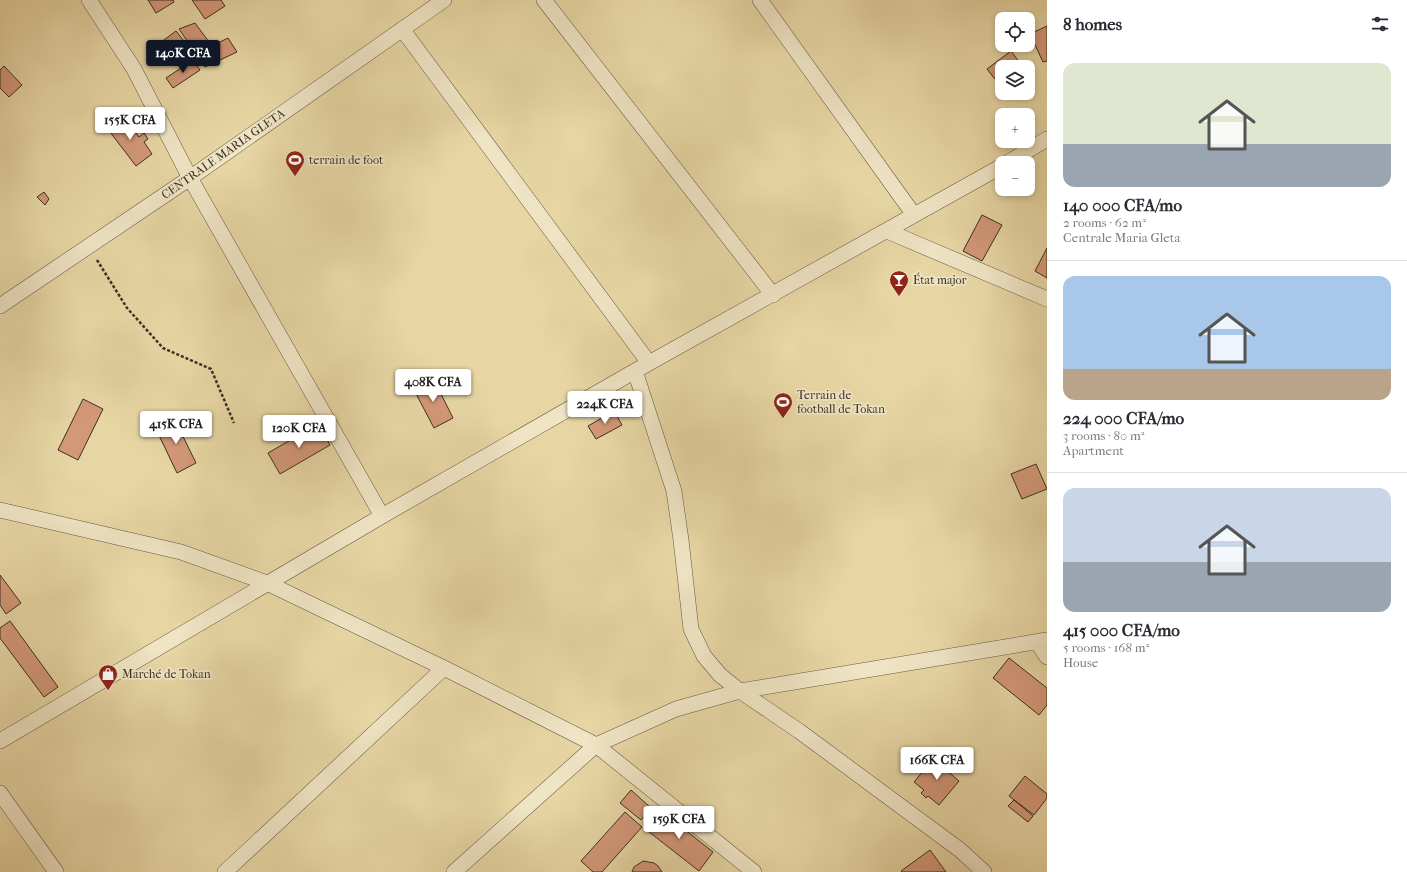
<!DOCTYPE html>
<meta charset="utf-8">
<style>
:root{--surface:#fff;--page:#f2f2f3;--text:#2b2b33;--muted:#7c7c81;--line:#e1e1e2;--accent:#111827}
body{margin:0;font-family:"IM FELL French Canon",serif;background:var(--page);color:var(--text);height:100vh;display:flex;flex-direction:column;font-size:15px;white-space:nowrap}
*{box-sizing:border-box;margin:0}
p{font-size:13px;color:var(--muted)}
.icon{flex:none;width:22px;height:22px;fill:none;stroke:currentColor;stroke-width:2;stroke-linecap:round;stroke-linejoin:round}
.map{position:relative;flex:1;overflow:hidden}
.side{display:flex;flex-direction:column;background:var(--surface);width:360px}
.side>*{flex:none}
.buttons{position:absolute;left:995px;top:12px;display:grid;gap:8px}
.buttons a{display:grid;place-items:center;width:40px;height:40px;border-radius:8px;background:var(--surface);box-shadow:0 2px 6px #0003;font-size:20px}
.price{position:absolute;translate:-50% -34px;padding:0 9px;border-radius:4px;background:#fff;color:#222;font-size:13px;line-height:26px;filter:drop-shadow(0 1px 2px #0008)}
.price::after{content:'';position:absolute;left:50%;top:24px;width:12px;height:9px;margin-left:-6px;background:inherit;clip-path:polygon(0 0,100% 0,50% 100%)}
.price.current{background:var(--accent);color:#fff}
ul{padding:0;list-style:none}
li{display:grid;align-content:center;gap:8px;height:212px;padding:0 16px}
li+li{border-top:1px solid var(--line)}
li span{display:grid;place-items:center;height:124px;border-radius:12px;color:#555}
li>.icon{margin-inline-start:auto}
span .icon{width:72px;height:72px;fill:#fffc;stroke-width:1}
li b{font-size:17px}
h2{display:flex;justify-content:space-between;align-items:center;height:48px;padding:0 16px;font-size:17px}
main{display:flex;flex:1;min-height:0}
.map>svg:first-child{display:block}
.building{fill:#d39878;stroke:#3b2f25}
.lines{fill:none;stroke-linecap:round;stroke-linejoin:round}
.street-casing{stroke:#665945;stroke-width:16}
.path{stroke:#3b2f25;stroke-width:2.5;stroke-dasharray:3 2;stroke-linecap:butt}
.street{stroke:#efe4c4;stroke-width:15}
.labels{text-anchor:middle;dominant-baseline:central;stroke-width:3.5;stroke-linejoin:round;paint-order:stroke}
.street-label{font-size:12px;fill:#3b2f25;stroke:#efe4c4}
.poi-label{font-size:12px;fill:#3b2f25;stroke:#efe4c4;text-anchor:start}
</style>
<main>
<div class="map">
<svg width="1047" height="872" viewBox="0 0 1047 872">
<rect width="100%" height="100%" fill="#e7d6a4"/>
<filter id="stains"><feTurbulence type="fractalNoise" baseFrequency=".005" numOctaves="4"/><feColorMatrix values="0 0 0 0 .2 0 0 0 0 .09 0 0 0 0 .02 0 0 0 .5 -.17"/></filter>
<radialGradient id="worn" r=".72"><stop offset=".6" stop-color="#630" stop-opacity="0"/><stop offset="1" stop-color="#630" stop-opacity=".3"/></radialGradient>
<path class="building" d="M148,0H173L174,2L156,13Z
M192,0H221L225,6L205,19Z
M195,23L212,46L228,38L237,52L205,67L179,29Z
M1047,26V61L1043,62L1030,34Z
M176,31L188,46L163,65L152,49Z
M1011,51L1023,67H1002V88L987,69Z
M193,60L200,70L173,88L166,78Z
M4,66L22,85L9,97L0,88V70Z
M123,116L139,137L144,133L148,139L144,142L152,154L136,166L107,128Z
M44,192L49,199L45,205L37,197Z
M982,215L1002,225L982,261L963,251Z
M1047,248V278L1035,271Z
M433,378L453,418L434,428L413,388Z
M83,399L103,409L78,460L58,450Z
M614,411L622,425L596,439L588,426Z
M174,418L196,463L177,473L155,427Z
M318,424L330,445L280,474L268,453Z
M1036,464L1047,489L1022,499L1011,474Z
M0,575L21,603L6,614L0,605Z
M10,621L58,687L44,697L0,638V628Z
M1009,658L1047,688V705L1039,715L993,678Z
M942,756L950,764L945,769L959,781L939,805L928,796L926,798L921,793L924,790L914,782L933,759L937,762Z
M1025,776L1047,794V798L1034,815L1009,796Z
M631,790L651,808L641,820L620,803Z
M1014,800L1033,816L1028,822L1008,806Z
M659,809L713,852L699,871L644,828Z
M625,812L642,827L602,872H593L581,861Z
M930,850L946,872H902L901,871Z
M643,861L654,863L658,866L662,872H632L634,867Z"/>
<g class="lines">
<g class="street-casing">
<path id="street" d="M89,0L134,69L190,178L382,516
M544,0L773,295
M760,0L914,215
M402,29L649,363
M1007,163L1047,139
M887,231L1047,299
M0,306L190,178L444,0
M635,371L674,491L681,540L691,629L704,656L720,675L740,691L799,731L960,850L984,872
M0,510L181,552L267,583L444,668L596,745L754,872
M1037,642L1047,657
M0,741L382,516L649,363L1002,166
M0,793L56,872
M225,872L444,668
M454,872L596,745L676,709L740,691L1047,640"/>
</g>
<path class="path" d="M97,260L127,308L163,348L211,369L234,423"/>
<use href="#street" class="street"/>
</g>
<defs>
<g id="stadium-pin" transform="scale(1)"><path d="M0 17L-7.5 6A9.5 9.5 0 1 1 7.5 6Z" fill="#8f2418" stroke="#efe4c4"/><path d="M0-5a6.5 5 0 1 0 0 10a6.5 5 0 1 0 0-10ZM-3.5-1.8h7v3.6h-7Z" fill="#fff"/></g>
<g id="bar-pin" transform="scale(1)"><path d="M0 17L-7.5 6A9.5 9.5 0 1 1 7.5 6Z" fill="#8f2418" stroke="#efe4c4"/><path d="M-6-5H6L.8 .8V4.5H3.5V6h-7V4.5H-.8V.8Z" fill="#fff"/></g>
<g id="shop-pin" transform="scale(1)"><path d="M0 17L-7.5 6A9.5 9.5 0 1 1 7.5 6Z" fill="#8f2418" stroke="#efe4c4"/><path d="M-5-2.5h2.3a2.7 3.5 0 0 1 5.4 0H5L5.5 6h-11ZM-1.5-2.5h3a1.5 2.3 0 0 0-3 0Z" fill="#fff"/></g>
</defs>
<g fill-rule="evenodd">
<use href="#stadium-pin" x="295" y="160"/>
<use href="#bar-pin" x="899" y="280"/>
<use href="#stadium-pin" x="783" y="402"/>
<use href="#shop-pin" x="108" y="674"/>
</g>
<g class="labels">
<g class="street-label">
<text transform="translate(223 154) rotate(-35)">CENTRALE MARIA GLETA</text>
</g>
<g class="poi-label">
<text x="309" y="160">terrain de foot</text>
<text x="913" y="280">État major</text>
<text x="797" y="395">Terrain de<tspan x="797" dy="14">football de Tokan</tspan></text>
<text x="122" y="674">Marché de Tokan</text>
</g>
</g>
<rect width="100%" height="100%" filter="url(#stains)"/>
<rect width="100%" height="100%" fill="url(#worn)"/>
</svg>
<div class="buttons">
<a><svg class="icon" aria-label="locate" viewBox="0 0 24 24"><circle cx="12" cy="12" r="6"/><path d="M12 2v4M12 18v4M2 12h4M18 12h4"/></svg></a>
<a><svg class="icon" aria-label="layers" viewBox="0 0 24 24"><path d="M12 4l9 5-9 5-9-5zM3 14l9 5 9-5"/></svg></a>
<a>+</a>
<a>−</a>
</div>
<b class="price current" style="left:183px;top:74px">140K CFA</b>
<b class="price" style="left:130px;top:141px">155K CFA</b>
<b class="price" style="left:433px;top:403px">408K CFA</b>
<b class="price" style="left:605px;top:425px">224K CFA</b>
<b class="price" style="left:176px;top:445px">415K CFA</b>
<b class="price" style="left:299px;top:449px">120K CFA</b>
<b class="price" style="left:937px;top:781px">166K CFA</b>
<b class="price" style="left:679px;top:840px">159K CFA</b>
</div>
<section class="side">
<h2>8 homes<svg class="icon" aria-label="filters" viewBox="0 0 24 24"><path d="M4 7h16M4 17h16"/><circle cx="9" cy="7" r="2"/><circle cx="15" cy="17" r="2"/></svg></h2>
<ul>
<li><span style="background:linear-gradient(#dfe7d0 65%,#9aa5b1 0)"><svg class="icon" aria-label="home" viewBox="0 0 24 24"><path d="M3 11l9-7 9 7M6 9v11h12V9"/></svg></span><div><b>140 000 CFA/mo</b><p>2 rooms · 62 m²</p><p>Centrale Maria Gleta</p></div></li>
<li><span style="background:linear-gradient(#a9c7e8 75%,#b9a48a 0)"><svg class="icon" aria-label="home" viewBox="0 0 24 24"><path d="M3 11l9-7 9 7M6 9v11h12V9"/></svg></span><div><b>224 000 CFA/mo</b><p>3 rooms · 80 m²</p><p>Apartment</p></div></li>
<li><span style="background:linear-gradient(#c9d6e8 60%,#9aa5b1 0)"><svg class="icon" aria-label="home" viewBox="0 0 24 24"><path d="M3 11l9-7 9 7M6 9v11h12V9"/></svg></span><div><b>415 000 CFA/mo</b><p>5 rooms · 168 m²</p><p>House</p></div></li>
</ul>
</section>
</main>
